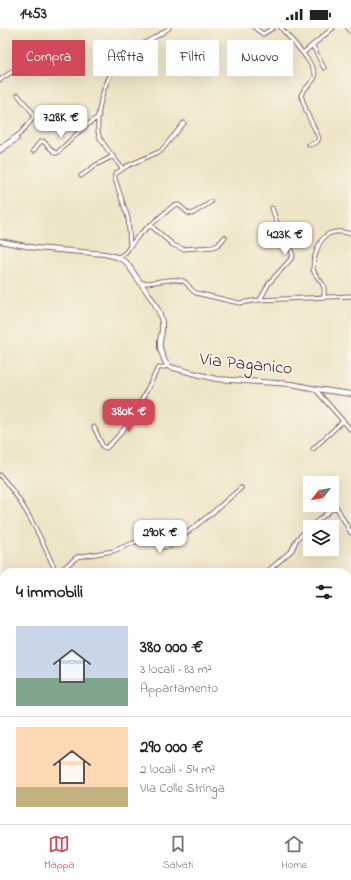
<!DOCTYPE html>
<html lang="it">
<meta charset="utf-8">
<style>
:root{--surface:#fff;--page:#f6f6f6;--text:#222;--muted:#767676;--line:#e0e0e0;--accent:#d1495b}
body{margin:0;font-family:"Indie Flower",sans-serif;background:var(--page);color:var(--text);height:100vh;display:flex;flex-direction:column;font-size:15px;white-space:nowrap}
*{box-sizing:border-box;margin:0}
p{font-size:13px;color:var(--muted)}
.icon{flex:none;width:22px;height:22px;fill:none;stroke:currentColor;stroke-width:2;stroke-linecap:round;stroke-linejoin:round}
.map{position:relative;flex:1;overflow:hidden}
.sheet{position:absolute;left:0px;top:540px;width:351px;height:256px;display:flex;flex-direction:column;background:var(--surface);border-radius:12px 12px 0 0;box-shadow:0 4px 16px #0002}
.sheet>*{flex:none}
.hud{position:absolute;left:12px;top:12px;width:327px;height:36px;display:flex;gap:8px}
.needle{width:26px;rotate:239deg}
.buttons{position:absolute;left:303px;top:448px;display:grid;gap:8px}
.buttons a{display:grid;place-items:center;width:36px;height:36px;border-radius:0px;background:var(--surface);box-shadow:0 4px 16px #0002;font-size:20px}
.price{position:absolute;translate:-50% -34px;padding:0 9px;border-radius:8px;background:#fff;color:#222;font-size:13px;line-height:26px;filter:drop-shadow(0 1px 2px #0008)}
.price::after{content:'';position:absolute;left:50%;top:24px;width:12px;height:9px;margin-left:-6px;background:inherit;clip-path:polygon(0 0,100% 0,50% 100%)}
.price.current{background:var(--accent);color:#fff}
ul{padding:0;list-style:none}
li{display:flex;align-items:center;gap:12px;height:100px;padding:0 16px}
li+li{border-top:1px solid var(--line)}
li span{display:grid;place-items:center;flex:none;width:112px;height:80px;border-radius:0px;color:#555}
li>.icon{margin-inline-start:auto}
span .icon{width:48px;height:48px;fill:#fffc;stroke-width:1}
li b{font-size:17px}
h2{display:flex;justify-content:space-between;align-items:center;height:48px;padding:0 16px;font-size:17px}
.pill{padding:0 14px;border-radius:0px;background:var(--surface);box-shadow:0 4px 16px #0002;font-size:14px;line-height:36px}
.pill.current{background:var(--accent);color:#fff}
.status{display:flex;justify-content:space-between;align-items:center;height:28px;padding:0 20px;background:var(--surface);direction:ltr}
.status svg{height:11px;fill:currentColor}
.dock{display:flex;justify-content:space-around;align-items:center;height:56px;border-top:1px solid var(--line);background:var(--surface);font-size:11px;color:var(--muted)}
.dock a{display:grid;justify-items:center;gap:2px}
.dock .current{color:var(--accent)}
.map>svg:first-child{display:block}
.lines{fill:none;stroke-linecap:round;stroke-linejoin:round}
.street-casing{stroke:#836461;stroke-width:5}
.secondary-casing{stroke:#836461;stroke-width:6}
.street{stroke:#fff;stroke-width:3}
.secondary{stroke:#fff;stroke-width:4}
.labels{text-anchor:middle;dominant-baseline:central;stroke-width:3;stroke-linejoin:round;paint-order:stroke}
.street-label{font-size:18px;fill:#4a1f2b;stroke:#fbf7ec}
</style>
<div class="status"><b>14:53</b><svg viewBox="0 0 49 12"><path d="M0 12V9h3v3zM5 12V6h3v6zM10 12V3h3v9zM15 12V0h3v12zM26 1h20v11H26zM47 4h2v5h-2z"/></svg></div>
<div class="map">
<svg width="351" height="796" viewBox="0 0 351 796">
<rect width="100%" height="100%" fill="#fbf7ec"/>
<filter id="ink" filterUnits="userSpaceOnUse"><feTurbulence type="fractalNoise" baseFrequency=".025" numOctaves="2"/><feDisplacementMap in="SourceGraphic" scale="8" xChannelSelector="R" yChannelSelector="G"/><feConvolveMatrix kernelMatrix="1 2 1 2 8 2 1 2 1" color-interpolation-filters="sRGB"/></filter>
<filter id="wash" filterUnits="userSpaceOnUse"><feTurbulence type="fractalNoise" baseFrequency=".012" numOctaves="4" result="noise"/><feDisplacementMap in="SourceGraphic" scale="16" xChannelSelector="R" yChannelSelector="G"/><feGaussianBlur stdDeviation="0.9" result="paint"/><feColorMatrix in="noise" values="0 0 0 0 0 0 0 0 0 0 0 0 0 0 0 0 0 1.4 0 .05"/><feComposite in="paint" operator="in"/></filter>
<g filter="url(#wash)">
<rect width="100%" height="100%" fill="#eee4c6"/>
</g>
<g filter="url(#ink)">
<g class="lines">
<g class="street-casing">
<path id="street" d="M255,0L263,6L273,0
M281,0C288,8 318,39 315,49C312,56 304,60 301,67L307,85L319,110L317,114L309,117
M348,0L351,4
M313,18L324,40
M303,25L333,0
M0,52L14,42L31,25L50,27
M0,120L21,105L33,90V85L18,67
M0,123L17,111
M33,123L40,114L43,113L55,125H57L81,102L99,88
M122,140C115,131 104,118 99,108C97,102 98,95 98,89C101,65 108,43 127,27C140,16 156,10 169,0
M81,148L96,137L113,128
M150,197L173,217L183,221L213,219L218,217L225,209
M130,218L140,206L173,178L179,177L188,185L192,186L211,174
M119,229L126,224L130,218L128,190L115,151V146L127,138L161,123L184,95
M141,255C153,256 175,248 185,254C189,257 190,262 196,265L239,275L260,272L351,268
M324,269C324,265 325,261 323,257C320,251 314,247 313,241C313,236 314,230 316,225C321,206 332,200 351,206
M260,272L269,255L290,232L293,228L289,215L279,201L272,180
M315,361L351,402
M94,399L103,419L106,420C130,400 143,369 157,342L159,340L169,338
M313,421L343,393
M0,447C25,475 41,510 56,544
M310,499L332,481L336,479L338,482L351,505
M59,544L77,529L113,523L151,508L153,509L162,519H169L212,485L241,460
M267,544L292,522L297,511L310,499
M0,717L4,714
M347,767L351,764
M302,796L308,792"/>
</g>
<g class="secondary-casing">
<path id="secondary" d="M0,213L36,220L105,226L117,229L126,234L154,274L159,284L162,294V303L160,313V320L165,334L170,339L216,351L292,356L316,361L351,366"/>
</g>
<use href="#street" class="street"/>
<use href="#secondary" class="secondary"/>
</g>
</g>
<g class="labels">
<g class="street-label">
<text transform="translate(246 337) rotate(6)">Via Paganico</text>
</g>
</g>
</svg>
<div class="buttons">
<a><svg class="needle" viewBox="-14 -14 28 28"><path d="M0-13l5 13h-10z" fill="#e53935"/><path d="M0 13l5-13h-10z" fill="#767676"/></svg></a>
<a><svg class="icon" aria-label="layers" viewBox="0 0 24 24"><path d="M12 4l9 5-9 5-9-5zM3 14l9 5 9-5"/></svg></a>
</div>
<b class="price" style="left:61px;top:111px">728K €</b>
<b class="price" style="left:285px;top:228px">423K €</b>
<b class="price current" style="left:129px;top:405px">380K €</b>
<b class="price" style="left:160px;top:526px">290K €</b>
<div class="hud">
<a class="pill current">Compra</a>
<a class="pill">Affitta</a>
<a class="pill">Filtri</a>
<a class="pill">Nuovo</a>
</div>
<section class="sheet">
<h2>4 immobili<svg class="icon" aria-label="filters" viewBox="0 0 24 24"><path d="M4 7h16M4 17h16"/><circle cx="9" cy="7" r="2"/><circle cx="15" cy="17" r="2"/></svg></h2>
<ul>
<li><span style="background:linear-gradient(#c9d6e8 65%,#7fa58c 0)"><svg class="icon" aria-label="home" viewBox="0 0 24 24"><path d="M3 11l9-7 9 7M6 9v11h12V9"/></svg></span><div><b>380 000 €</b><p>3 locali · 83 m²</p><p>Appartamento</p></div></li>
<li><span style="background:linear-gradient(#ffd9b3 75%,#c2b280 0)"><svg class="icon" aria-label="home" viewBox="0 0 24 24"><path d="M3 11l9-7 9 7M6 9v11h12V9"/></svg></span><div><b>290 000 €</b><p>2 locali · 54 m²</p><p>Via Colle Stringa</p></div></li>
</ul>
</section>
</div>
<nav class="dock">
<a class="current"><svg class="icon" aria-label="map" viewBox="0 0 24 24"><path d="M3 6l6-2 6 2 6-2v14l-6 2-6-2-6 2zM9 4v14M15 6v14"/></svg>Mappa</a>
<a><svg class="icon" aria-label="saved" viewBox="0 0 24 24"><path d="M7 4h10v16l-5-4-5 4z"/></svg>Salvati</a>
<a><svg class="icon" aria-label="home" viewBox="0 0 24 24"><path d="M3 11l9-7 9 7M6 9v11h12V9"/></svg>Home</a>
</nav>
